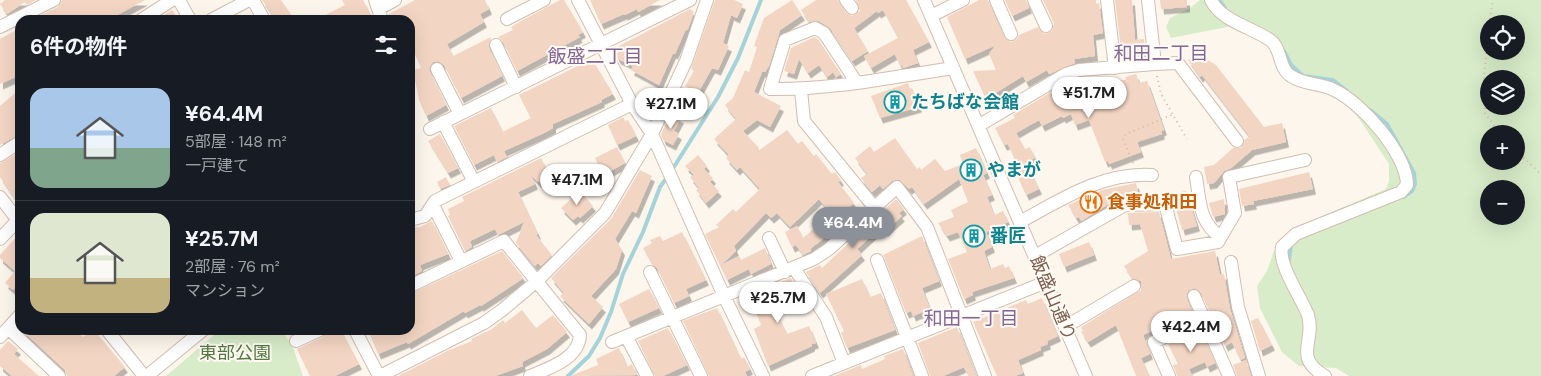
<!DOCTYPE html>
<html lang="ja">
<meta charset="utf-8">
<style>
:root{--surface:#171b24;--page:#242831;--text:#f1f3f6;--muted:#9ea1a6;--line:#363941;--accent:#8c9099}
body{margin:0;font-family:"DM Sans","Noto Sans JP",sans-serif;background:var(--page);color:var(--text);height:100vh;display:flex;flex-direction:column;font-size:19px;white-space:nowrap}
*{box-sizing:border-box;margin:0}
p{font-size:16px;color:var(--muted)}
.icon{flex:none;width:28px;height:28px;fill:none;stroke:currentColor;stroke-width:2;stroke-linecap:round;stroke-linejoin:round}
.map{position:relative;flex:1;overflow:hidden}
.details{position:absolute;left:15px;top:15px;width:400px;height:320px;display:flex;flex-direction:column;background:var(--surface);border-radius:15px;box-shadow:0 5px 20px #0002}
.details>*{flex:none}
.fabs{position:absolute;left:1480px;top:15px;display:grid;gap:10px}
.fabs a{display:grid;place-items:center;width:45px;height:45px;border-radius:50%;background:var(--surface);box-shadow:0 5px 20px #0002;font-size:25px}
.price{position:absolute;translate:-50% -42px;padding:0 11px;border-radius:18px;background:#fff;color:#222;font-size:16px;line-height:32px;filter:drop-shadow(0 1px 2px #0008)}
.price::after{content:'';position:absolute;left:50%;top:30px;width:15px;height:11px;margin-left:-8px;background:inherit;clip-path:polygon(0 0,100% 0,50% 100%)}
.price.current{background:var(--accent);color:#fff}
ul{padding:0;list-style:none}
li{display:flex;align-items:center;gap:15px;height:125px;padding:0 15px}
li+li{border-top:1px solid var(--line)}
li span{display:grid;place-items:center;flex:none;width:140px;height:100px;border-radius:15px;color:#555}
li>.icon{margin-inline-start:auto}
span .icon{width:60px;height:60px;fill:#fffc;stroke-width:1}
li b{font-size:21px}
h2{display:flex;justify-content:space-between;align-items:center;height:60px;padding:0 15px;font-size:21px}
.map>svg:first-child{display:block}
.green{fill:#d8ecc9;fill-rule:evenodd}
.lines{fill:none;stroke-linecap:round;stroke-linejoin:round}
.stream{stroke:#a5d3da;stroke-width:4}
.building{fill:#f3d5c3;filter:url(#shadow)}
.minor-casing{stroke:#d1beb0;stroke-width:14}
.path{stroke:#d9b8a5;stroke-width:2;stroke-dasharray:1 4;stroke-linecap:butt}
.minor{stroke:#fff;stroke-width:12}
.labels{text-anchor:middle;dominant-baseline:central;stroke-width:4;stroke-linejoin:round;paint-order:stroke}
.culture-label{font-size:18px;font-weight:bold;fill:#0d838f;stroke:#fffaf3;text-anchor:start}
.food-label{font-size:18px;font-weight:bold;fill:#c56008;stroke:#fffaf3;text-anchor:start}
.street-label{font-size:18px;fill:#7a5c4d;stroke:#fffaf3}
.park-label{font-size:18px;fill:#537a41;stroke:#fffaf3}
.neighbourhood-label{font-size:19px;fill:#846695;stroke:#fffaf3}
</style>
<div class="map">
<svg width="1541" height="376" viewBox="0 0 1541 376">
<defs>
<filter id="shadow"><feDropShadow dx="3" dy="5.5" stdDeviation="0" flood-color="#0004"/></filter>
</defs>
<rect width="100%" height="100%" fill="#fdf6ec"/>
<path class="green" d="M1200,0H1541V376H1349L1336,368L1299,366L1282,352L1260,308L1257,286L1267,271L1274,251L1288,235L1327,214L1386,189L1389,181V164L1358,117L1330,89L1296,79L1268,38L1232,26L1171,38L1166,27L1170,18L1190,8ZM1489,24H1516V51H1489ZM1489,79H1516V106H1489ZM1489,134H1516V161H1489ZM1489,189H1516V216H1489Z
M220,330H281L292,345L303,376H166Z"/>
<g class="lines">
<path class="stream" d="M1219,0L1225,8
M1284,51L1291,65L1303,76L1333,80L1347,91
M1370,110L1387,124L1414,173L1415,184L1412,191L1403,197
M672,170L718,97L738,58L761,0
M1289,260L1291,245
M568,376L589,356L600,338L611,312L623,274L643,232L660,187L668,176"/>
</g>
<path class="building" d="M5,0H36L27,5L25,2L7,14L0,4Z
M62,0H145L108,20H36L35,18L58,7Z
M262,0H281L295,20H272L274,17Z
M342,0H363L373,20H316L345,5Z
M415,0H485L489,9L480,14L484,22L447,44L453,56L491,37L489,48L502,76L461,98L444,65L438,61L433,62L429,68L430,72L446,105L426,116L419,100L413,70L421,68L410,43V20H390L389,14Z
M560,0H564L583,32L578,35L580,37L517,71L503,42L498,37L513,30L511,27L523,20Z
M590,0H660L638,12L637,9L625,15L624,14L601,24Z
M715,0H734L743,4L737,18L731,15L723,43L729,46L718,70L712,68L698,93L685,86L694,71L691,69Z
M792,0L802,15L780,30L769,66L765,72H762L754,92L781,106L770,127L757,120L743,131L759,148L757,152L787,130L798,144L802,141L814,156L816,154L832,174L835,172L841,180L838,182L854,203L835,219L819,199L790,227L777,213L771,218L766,213L734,246L736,251L721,265L739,256L741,260L765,248L771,264L751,274L749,269L727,280L705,234L719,227L716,225L733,209L736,212L760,189L740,167L737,170L726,158L729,155L714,139L736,119L725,105L733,98L745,70L749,72L757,47L754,46L764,18Z
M816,0H838L846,13L852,16L860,11L856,0H906L929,42L913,50L918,63L903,68L902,65L900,66L895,54L871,68L864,56L898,38L883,10L878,13L877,11L854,28L868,51L852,61L830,28L819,21L809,22L801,10Z
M979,0H988L1004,37L1011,42L1017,39L1019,35L1038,27L1045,34L1052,31L1054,23L1043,0H1096V4L1099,3L1103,33L1093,35L1095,56L1074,59L1075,63L1049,74L1047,70L1026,82L1023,76L986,99L973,71L996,70L989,54L996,45L965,59L947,17Z
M1005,0H1026L1029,8L1012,16Z
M1115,0H1132L1135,40L1144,39L1145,53L1142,54V56L1122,58Z
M1160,0H1187V7L1161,9Z
M690,9L694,12L688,29L685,31L675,54L673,53L659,85L631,70L633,66L618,59L613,49Z
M172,10L179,20H156Z
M20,28V75L0,84V39Z
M814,37L818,39L841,74L836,77L833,72L827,77L819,65L808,73L799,59L794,74L784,71L791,48Z
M1194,52L1216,65L1264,127L1282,123L1286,142L1252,150L1231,168L1224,171L1214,183L1207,184L1204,167L1214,165L1233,148H1241L1245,139L1250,137L1202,75L1200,77L1188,60L1195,58Z
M592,59L613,94L601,100L602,102L553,124V128L544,133L504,151L507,157L497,162L494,155L474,165L454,126L491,108L503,132L506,130L531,118L519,95Z
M1136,74L1139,83L1147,81L1164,130L1161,131L1162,134L1137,142L1141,152L1109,164L1108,161L1105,162L1089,120L1075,125L1071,114L1063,118L1062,116L1042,126L1039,120L1016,133L1025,149L1030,147L1035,158L1026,162L1039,189L1026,195L1012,164L1016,162L1008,144L1004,145L995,128L1015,118L1013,115L1069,81L1126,80L1125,77Z
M908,83L910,89L912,88L919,107L880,118L871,96Z
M20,89V134L0,145V106Z
M671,113L681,118L674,131L679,134L673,145L663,140L661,134Z
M623,117L625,121L628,120L636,136L617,145L608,125Z
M440,134L458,168L448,173L428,141Z
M895,138L917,169L920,167L921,170L935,159L945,171L963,164L960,155L976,148L987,173L983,175L992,195L987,197L994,215L1003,211L1008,222L986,232L992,247L984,251L990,269L1003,264L1005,268L1009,266L1014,278L972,292L973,295L964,299L948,259L967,252L958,232L947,236L938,223L954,217L951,210L968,202L959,179L924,204L912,187L909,189L899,179L892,181L883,189L880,185L872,192L861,178L867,174L855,158L870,146L874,152Z
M617,147L625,163L603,175L595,158Z
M20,152V206L0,177V163Z
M698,155L707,166L704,169L713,178L710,182L719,191L706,203L696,190L699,188L690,177L694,175L685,166Z
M541,158L550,177L538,182L531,175L535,184L518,192L538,234L536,235L552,255L541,266L538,263L535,266L516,243L524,222L498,235L495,229L470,241L472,247L465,251L448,216L450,215L448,209L464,201L462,197Z
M640,170L652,176L636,213L632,211L615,239L622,250L616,269L591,296L603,307L589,324L560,296L564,293L551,278L611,219Z
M1309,172L1313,189L1253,201L1254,204L1242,206L1239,189Z
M446,177L450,185L440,189L437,182Z
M1136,183L1138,192L1125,194L1081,221L1079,217L1076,218L1068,205L1102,190Z
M580,191L593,206L580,218L578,216L573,220L561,208Z
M1186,191L1197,226L1182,230L1172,194Z
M896,199L904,209L899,213L902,216L885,231L881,227L857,249L862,255L820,293L806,272L820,265L822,268Z
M1224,199L1225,214L1213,217L1209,203Z
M1159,212L1171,259L1215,251L1220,275L1224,274L1230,309L1245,358L1240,360L1232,342L1225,346L1201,293L1195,288L1188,291L1186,296L1193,315L1161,330L1160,327L1143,335L1150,354L1141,358L1149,376H1136L1116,325L1088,342L1081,332L1083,331L1081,327L1141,290V281L1132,278L1124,266L1148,251L1140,224L1129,225L1128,213Z
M824,220L833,231L810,249L811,251L803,255L796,245L792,247L785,232L797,226L803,238Z
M432,221L448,254L420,265L422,271L412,276L410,270V228L420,227Z
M682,232L706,280L686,289L689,296L674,303L657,268L652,264L643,248L652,243L650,240L660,236L663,241Z
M20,233V281L13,290L5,283L15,271L0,258V255Z
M922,236L939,281L922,288L930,309L913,316L911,311L906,313L883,255Z
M1089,242L1094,255L1064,267L1059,254Z
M502,251L522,276V279L481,306L480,305L465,313L464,311L408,344L407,342L378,354L368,330H413L410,323V294Z
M791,278L798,294L786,299L777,314L787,334L809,326L816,343L812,344V346L768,366L754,329L761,325L749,295Z
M862,279L870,297L881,293L895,330L847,348L841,333L844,331L826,294Z
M649,289L659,308L628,322L619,304Z
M1042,298L1058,336L1047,341L1048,344L1040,347L1041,350L1018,360L1023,373L1015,376H997L973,322L1026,300L1028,304Z
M717,308L741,359L744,357L750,369L745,372L747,376H709L683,321Z
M522,310L536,328L553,315L567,332L547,349L522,362L523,366L495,376H398L447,351L472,341L471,339L492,329L503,320L505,323Z
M1258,318L1272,345L1260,351L1251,321Z
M957,327L976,376H968L964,367L943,376H930L918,343Z
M668,328L687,365L663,376H655L638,341Z
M22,330H75L83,337L94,330L125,367L114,376H67L65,370Z
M328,330H341L359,364L335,376H310L297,349L323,337Z
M1200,330L1215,363L1207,367L1205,362L1189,369L1192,376H1177L1173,365L1178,364L1168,344Z
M8,341L18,349L14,354L39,376H12L0,366V350Z
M619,348L627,367L632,364L637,375L570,376L598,365L596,359Z
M903,349L913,376H834L861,365L862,369L885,359L884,356Z
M1246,360L1251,376H1237L1233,365Z"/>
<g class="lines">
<g class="minor-casing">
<path id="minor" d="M179,0L190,20
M253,0L264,20
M375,0L382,20
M578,0L632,104L652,134L724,296L763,376
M846,0L852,8
M924,0L1086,376
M996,0L1011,34
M1034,0L1046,26
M1107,0L1115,68
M1211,0C1221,21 1251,27 1270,40C1282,48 1278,68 1291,76C1304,85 1320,83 1334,90C1361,102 1407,154 1407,185L1401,192L1296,234L1282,247C1278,265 1301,297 1308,315C1316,341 1292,357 1325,376
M380,8L395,0
M931,16L963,0
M507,19L544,0
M141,20L172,0
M211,20L249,0
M0,27L54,0
M496,45L516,87
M1155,64L1178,63L1237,141
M437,69L460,114
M857,83L824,33L815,28L785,40L770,89C832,90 892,77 953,68
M801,90L804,121L874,207
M443,122L474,182
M978,126L1066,74L1079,70L1155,64L1148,0
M430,129L690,0
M0,155L20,142
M1196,177C1200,201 1199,223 1221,237
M0,197L20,223
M433,205L461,261
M410,220L425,216L435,201L632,104
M1020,222C1062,199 1103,172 1152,175
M769,238L785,272
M0,239L20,218
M1035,256L1125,205L1165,204L1177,249L1218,242L1235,213L1229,177L1305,160
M877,260L922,376
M1231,262L1238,307L1259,376
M794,268L826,317L844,363
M650,272L701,376
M410,286L504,241L580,335C579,359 549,368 530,376
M1194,296L1229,376
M1065,327L1134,286
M8,328L59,376
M107,330L144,376
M355,330L379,376
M626,336L647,376
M0,337L20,315
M296,341L320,330
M612,342L814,259L829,249L897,187L927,227L985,376
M147,376L203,330
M380,376L484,323L501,311L537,281L605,213L652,134L686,61L707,0
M812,376L1046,282
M1169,376L1154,342L1204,319"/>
</g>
<path class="path" d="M1489,24L1493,0
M1489,28L1484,77L1485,113L1500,134
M1157,76L1161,94L1187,139
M1516,151L1541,174
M1133,163L1123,139L1126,134L1174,114"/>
<use href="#minor" class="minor"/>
</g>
<defs>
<g id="building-ring" transform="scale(1.125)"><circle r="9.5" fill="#fffaf3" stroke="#0f9aa8" stroke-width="1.5"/><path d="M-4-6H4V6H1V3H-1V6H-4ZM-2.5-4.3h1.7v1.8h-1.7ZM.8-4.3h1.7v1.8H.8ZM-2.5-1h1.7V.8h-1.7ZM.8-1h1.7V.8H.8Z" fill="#0f9aa8"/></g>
<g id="restaurant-ring" transform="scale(1.125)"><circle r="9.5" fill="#fffaf3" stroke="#e8710a" stroke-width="1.5"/><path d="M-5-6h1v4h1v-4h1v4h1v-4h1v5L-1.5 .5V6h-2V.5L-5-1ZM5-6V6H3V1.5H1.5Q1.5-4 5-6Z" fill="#e8710a"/></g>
</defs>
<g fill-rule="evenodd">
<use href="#building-ring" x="895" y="102"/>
<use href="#building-ring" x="971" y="170"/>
<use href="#restaurant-ring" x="1091" y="202"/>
<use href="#building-ring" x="974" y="236"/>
</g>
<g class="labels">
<g class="culture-label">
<text x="911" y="102">たちばな会館</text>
<text x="987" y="170">やまが</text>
<text x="990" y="236">番匠</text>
</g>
<g class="food-label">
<text x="1107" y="202">食事処和田</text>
</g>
<g class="street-label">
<text transform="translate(1053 298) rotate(67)">飯盛山通り</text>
</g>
<g class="park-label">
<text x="235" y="353">東部公園</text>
</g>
<g class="neighbourhood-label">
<text x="1161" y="53">和田二丁目</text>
<text x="595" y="56">飯盛二丁目</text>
<text x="971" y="318">和田一丁目</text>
</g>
</g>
</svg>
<div class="fabs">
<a><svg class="icon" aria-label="locate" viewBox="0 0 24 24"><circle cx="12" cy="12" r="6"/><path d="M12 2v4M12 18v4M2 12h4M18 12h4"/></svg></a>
<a><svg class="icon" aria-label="layers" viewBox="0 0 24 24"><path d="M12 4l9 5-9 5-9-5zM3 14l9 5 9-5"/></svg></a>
<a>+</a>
<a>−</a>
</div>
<b class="price" style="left:1089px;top:119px">¥51.7M</b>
<b class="price" style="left:671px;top:130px">¥27.1M</b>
<b class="price" style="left:577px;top:206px">¥47.1M</b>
<b class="price current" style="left:853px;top:249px">¥64.4M</b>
<b class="price" style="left:778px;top:324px">¥25.7M</b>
<b class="price" style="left:1191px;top:353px">¥42.4M</b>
<section class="details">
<h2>6件の物件<svg class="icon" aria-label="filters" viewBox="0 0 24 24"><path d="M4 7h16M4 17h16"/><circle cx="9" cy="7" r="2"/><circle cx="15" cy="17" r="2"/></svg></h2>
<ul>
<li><span style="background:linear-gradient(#a9c7e8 60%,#7fa58c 0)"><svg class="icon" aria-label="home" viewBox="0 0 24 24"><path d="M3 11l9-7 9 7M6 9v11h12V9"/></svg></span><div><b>¥64.4M</b><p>5部屋 · 148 m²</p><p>一戸建て</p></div></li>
<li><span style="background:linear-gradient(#dfe7d0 65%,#c2b280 0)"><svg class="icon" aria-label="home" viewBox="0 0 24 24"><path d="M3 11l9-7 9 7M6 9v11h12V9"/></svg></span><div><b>¥25.7M</b><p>2部屋 · 76 m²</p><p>マンション</p></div></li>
</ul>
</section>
</div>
